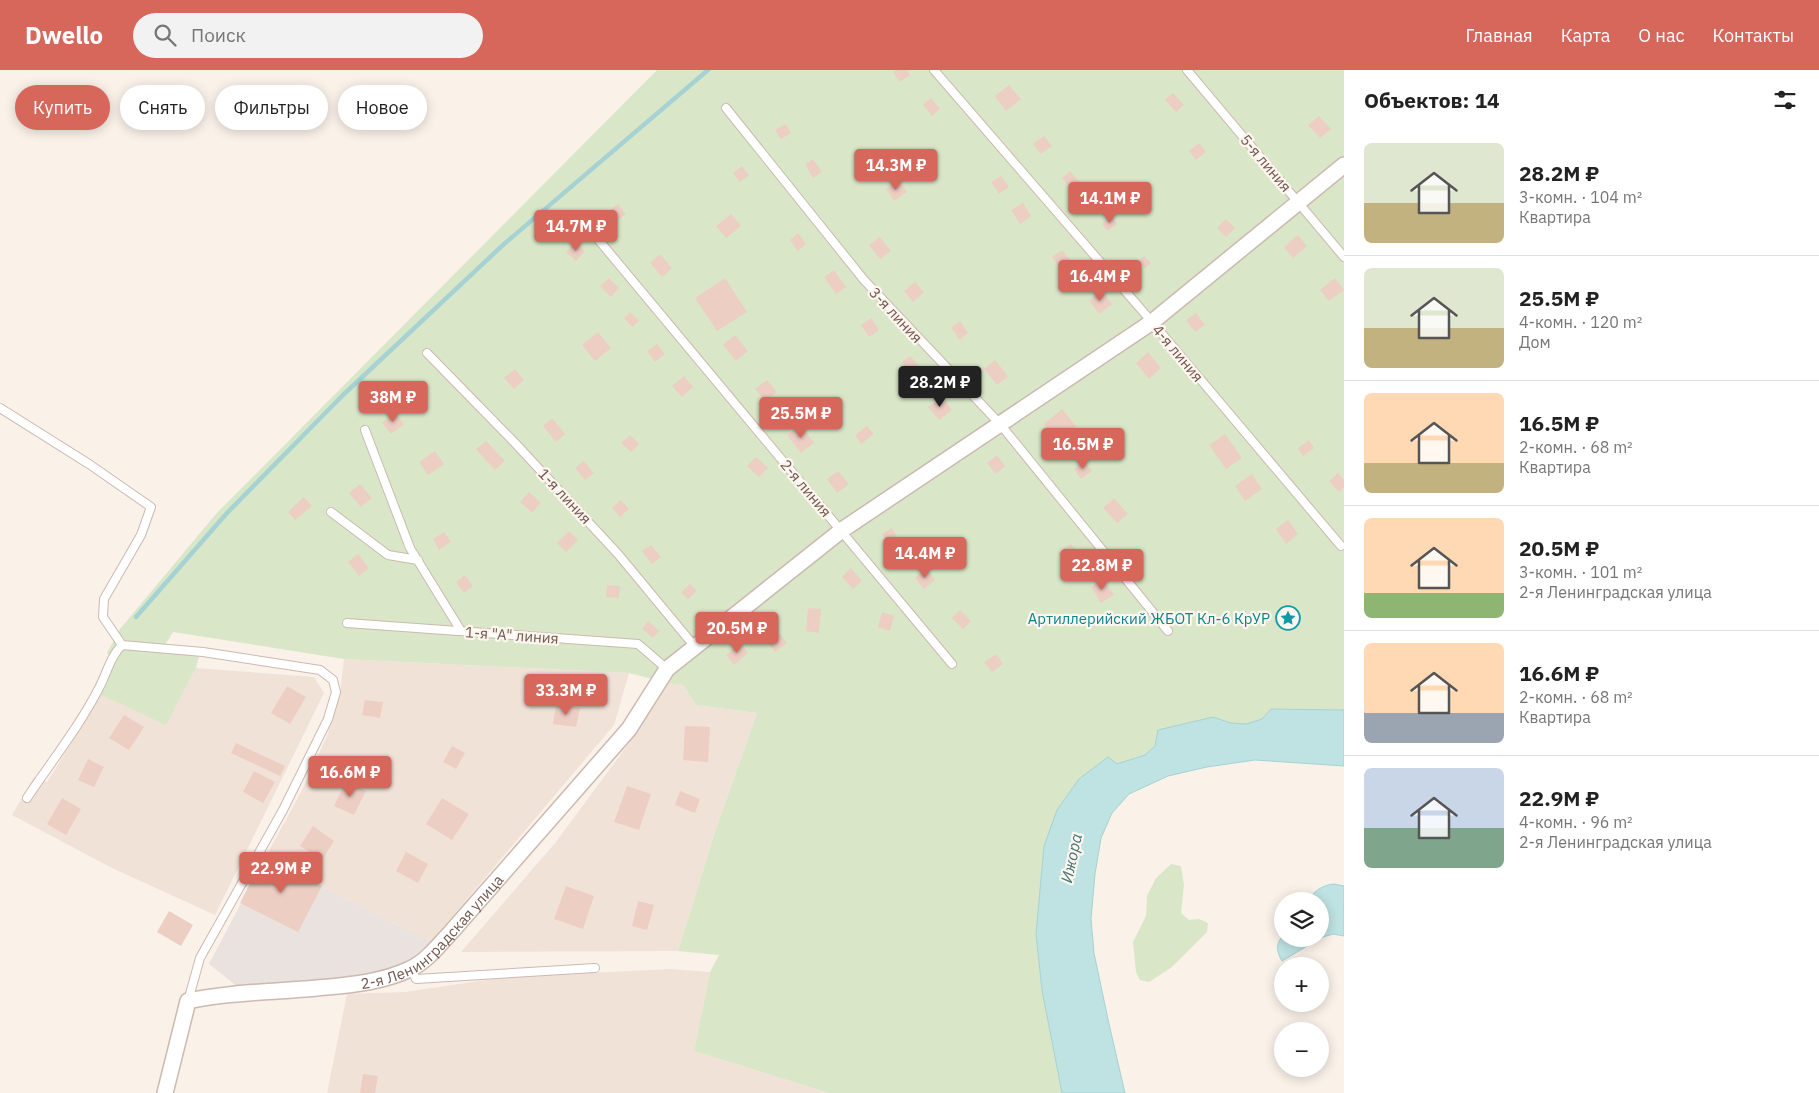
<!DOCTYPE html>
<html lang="ru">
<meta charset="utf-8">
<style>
:root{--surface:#fff;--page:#f2f2f2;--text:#222;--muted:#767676;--line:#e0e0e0;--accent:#d7665b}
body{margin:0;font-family:"IBM Plex Sans",sans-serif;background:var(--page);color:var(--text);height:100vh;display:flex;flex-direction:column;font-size:19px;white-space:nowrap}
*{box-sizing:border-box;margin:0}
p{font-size:16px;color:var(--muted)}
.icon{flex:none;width:28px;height:28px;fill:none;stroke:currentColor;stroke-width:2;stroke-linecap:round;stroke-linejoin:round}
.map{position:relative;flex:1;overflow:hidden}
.drawer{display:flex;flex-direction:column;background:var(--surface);width:475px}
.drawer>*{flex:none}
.guide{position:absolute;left:15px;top:15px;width:475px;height:45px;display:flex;gap:10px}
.controls{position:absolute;left:1274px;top:822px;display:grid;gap:10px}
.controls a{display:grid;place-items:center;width:55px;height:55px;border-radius:50%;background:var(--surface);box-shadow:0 2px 12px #0003;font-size:25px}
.price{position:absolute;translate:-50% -42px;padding:0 11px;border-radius:5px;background:var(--accent);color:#fff;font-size:16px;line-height:32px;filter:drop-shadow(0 1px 2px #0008)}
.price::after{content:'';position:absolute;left:50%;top:30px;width:15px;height:11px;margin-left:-8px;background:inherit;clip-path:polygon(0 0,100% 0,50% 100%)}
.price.on{background:#222;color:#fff}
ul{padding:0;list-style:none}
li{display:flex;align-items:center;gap:15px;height:125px;padding:0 20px}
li+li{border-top:1px solid var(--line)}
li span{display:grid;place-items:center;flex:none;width:140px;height:100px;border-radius:8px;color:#555}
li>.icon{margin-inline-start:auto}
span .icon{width:60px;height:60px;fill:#fffc;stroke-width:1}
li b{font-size:21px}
h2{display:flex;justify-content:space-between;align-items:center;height:60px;padding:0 20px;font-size:21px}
.tag{padding:0 18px;border-radius:22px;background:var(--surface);box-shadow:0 2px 12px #0003;font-size:18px;line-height:45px}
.tag.on{background:var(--accent);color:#fff}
header{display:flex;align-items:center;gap:30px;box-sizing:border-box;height:70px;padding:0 25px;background:var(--accent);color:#fff}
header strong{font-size:24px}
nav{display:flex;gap:28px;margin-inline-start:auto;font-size:18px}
.search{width:350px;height:45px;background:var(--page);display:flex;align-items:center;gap:12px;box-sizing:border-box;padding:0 18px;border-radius:28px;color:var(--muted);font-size:19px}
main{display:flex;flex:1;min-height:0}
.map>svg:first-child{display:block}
.residential{fill:#f1e2d8}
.industrial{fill:#eae2df}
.green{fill:#d9e7c8}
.water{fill:#bfe2e2;stroke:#a6d2d3}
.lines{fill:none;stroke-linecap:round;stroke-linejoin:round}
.stream{stroke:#a6d2d3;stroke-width:4.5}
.building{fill:#edcec3}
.lane-casing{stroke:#ccb9b0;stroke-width:10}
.street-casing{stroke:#ccb9b0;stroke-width:18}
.lane{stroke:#fff;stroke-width:8}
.street{stroke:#fff;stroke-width:15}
.labels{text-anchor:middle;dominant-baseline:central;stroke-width:4.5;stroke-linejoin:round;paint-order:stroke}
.street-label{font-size:15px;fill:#72574f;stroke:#fdf6ef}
.culture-label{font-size:15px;fill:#0d838f;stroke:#fdf6ef;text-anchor:end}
.water-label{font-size:16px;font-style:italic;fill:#447476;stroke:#fdf6ef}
</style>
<header>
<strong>Dwello</strong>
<div class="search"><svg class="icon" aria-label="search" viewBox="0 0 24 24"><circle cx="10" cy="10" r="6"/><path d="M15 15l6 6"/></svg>Поиск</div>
<nav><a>Главная</a><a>Карта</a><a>О нас</a><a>Контакты</a></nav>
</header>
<main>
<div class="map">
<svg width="1344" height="1023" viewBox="0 0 1344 1023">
<rect width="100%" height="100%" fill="#faf1e9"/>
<path class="residential" d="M344,589L629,603L614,655L431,872L265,788L301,722L327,666L340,623Z
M196,598L314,607L324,623L215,845L112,798L12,745L34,707L47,712L101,625L166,654Z
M668,613L683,615L696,635L757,643L715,762L678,881L461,882L556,772L629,673Z
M670,899L710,902L694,981L829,1023H327L347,924L405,922L506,907Z"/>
<path class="industrial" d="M265,788L431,872L402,897L387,903L238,917L209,894Z"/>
<path class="green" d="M657,0H1344V640L1271,639L1262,649L1246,654L1231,653L1213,647L1158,660L1155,676L1145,685L1117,694L1044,776L1036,864L1042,920L1062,1023H829L694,981L710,902L719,885L678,881L715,762L757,643L696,635L683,615L668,613L629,603L344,589L173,562L162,580L199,586L196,598L166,655L101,625L114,592L107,583L120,559L216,444Z
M1171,794L1181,796L1184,815L1181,843L1189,850L1199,849L1208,853L1207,862L1172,897L1149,912L1140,910L1136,902L1133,872L1146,846L1147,826L1156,808Z"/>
<path class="water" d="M1271,639L1344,640V696L1255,690L1207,697L1168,706L1129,724L1112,743L1101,768L1095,804L1091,849L1094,883L1109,954L1125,1023H1062L1042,920L1036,864L1044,776L1057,740L1079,709L1108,687L1117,694L1145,685L1155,676L1158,660L1213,647L1231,653L1246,654L1262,649Z
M1334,814L1344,816V866L1333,864L1320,868V831H1308C1313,821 1323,815 1334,814Z
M1282,867V869H1319L1282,891C1277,882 1275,875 1282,867Z"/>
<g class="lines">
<path class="stream" d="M136,547L227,443L342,326L504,174L708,0"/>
</g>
<path class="building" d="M895,0H907L910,5L900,12L893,2Z
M1009,15L1021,29L1006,41L995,26Z
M1173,23L1184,35L1176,42L1165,30Z
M931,28L940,39L932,46L923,35Z
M1319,46L1331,59L1320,68L1308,55Z
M786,54L791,63L781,69L775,60Z
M1044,66L1052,76L1041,84L1033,74Z
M1199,73L1206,82L1196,90L1189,81Z
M813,89L822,102L813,108L805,94Z
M742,96L749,105L740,112L733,103Z
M1070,101L1079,112L1071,119L1062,108Z
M1001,106L1009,117L999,124L991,112Z
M898,110L907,122L894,131L886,119Z
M1023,133L1031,146L1020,154L1011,140Z
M618,134L626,144L615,152L608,142Z
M731,144L741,156L726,168L716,156Z
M1112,147L1117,154L1107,161L1102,154Z
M1226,149L1235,158L1226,167L1217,158Z
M798,163L806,174L798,181L790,170Z
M1298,165L1307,176L1293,188L1284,177Z
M880,167L891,181L880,189L869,175Z
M576,172L585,181L576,191L566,182Z
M1062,180L1073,194L1063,202L1052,187Z
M660,184L672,198L662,207L650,193Z
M1144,186L1151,193L1145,198L1138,191Z
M834,200L846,217L836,224L824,207Z
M609,208L619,218L611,227L600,216Z
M725,208L747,242L717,261L695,228Z
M1335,208L1344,220L1329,231L1320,220Z
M915,212L924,222L913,232L904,221Z
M1102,221L1112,234L1099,244L1089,230Z
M630,242L639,251L632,257L624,248Z
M1196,243L1205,255L1195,262L1186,250Z
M871,248L879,260L869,267L861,255Z
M960,251L968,263L960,270L951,258Z
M598,262L611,278L595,291L582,275Z
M735,265L748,281L736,291L723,275Z
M657,274L665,284L655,292L647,281Z
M1148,282L1161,298L1149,309L1136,293Z
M910,286L918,295L910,302L902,292Z
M995,290L1008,306L997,315L984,299Z
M515,299L524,310L514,319L504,308Z
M684,306L693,317L682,327L672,316Z
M767,310L777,322L765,331L755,319Z
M942,327L952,340L939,350L928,337Z
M1062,339L1076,356L1058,370L1044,354Z
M395,343L404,354L391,364L382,353Z
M552,348L565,364L556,372L543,356Z
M801,355L814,373L801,383L787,365Z
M867,356L874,364L861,374L855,365Z
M1225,364L1242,388L1226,399L1209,375Z
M630,365L639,374L631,382L621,373Z
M1309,370L1314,378L1303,386L1298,378Z
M486,371L505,391L495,400L476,379Z
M435,381L444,394L428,405L419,392Z
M997,385L1005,396L996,404L987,393Z
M756,387L768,398L759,407L747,396Z
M584,391L594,403L585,410L575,398Z
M1084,391L1092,401L1081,409L1074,399Z
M838,401L849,414L837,423L827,409Z
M1338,403L1344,410V417L1339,422L1329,411Z
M1252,404L1262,419L1245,431L1235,416Z
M360,414L372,428L361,437L349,423Z
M529,422L541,433L532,443L520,432Z
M304,427L312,436L295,450L288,442Z
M1114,428L1128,444L1117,453L1103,438Z
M621,430L629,439L620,447L612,438Z
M1288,450L1298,464L1286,474L1276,459Z
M892,458L901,473L891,479L882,464Z
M569,461L578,470L566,482L557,473Z
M444,462L451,472L439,480L433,469Z
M1071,474L1078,483L1066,493L1058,483Z
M651,475L661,487L652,494L642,481Z
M358,484L369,498L359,506L348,492Z
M851,498L862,511L853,519L842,507Z
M926,499L935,510L924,519L915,508Z
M465,505L473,516L464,523L456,512Z
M1103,509L1114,525L1101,533L1091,517Z
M690,514L697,521L688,529L681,522Z
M607,515L620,516L619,528L606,527Z
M808,538L821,539L819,563L806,561Z
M960,540L971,551L963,559L952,548Z
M882,542L894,546L890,561L878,557Z
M648,551L659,561L653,568L642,559Z
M780,564L787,573L775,582L768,573Z
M740,573L748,583L734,595L726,585Z
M996,584L1003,594L992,602L984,592Z
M287,616L306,627L290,654L271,643Z
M365,630L383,632L380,648L362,645Z
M556,634L580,638L576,657L553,654Z
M124,645L144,657L129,680L109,668Z
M685,656L710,657L708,692L683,690Z
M236,673L285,696L280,706L231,683Z
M452,676L465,683L456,699L443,692Z
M88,689L104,697L94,717L78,710Z
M254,701L275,712L263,733L243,722Z
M346,711L366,721L354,745L334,736Z
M627,716L651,724L639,760L614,752Z
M680,721L700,729L695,743L675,735Z
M62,728L81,739L66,765L47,754Z
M442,728L469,744L452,770L426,754Z
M313,756L334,771L322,790L300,776Z
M406,782L428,794L418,813L396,801Z
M264,787L322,816L298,862L240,833Z
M566,816L594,826L583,859L554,849Z
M638,831L654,835L647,860L632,856Z
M169,841L193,855L181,876L157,862Z
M363,1004L378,1006L375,1023H360Z"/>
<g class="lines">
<g class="lane-casing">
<path id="lane" d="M934,0L1152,252L1341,476
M1187,0L1344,187
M726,38L864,210L1000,354L1168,561
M582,150L952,594
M427,283L515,373L618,484L695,577
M0,338L89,394L151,437L141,465L104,529L103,547L122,575
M365,360L410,478L461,561
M331,442L388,485L418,490
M347,553L638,574L667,599
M27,728C51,692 79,657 99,618C107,603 110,587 122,575L203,582L320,600L333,610L336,622L328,649L283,740L200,888L188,931
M411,899L416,909L595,898"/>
</g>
<g class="street-casing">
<g id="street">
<path id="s1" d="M165,1023L188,931C230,922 274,922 317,918C349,915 380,913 410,899C426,892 440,874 452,861L629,659L667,599L842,460L1152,252L1344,95"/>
</g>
</g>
<use href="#lane" class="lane"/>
<use href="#street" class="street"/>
</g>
<defs>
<g id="sight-ring" transform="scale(1.25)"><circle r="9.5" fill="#fdf6ef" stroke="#0f9aa8" stroke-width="1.5"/><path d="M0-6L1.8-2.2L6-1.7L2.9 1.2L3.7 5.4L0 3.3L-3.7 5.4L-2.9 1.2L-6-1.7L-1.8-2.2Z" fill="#0f9aa8"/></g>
</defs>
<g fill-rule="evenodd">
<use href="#sight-ring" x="1288" y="548"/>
</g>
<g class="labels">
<g class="street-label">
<text transform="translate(1266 93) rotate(50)">5-я линия</text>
<text transform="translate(896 245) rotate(47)">3-я линия</text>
<text transform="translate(1178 283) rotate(50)">4-я линия</text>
<text transform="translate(806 418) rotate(50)">2-я линия</text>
<text transform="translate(565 426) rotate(47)">1-я линия</text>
<text transform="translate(512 565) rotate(4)">1-я "А" линия</text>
<text stroke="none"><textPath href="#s1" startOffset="359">2-я Ленинградская улица</textPath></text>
</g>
<g class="culture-label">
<text x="1270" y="548">Артиллерийский ЖБОТ Кл-6 КрУР</text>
</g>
<g class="water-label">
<text transform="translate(1071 788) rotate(-78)">Ижора</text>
</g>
</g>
</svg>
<div class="controls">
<a><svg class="icon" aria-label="layers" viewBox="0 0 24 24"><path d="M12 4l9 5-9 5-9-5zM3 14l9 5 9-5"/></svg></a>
<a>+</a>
<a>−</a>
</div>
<b class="price" style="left:896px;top:121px">14.3M ₽</b>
<b class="price" style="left:1110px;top:154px">14.1M ₽</b>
<b class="price" style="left:576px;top:182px">14.7M ₽</b>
<b class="price" style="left:1100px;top:232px">16.4M ₽</b>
<b class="price on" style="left:940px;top:338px">28.2M ₽</b>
<b class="price" style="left:393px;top:353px">38M ₽</b>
<b class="price" style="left:801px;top:369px">25.5M ₽</b>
<b class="price" style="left:1083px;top:400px">16.5M ₽</b>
<b class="price" style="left:925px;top:509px">14.4M ₽</b>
<b class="price" style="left:1102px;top:521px">22.8M ₽</b>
<b class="price" style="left:737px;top:584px">20.5M ₽</b>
<b class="price" style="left:566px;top:646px">33.3M ₽</b>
<b class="price" style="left:350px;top:728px">16.6M ₽</b>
<b class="price" style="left:281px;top:824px">22.9M ₽</b>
<div class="guide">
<a class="tag on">Купить</a>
<a class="tag">Снять</a>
<a class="tag">Фильтры</a>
<a class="tag">Новое</a>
</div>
</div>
<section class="drawer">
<h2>Объектов: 14<svg class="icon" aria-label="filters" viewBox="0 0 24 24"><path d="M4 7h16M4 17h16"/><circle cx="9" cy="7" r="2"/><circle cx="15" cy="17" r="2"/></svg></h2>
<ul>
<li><span style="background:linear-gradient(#dfe7d0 60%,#c2b280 0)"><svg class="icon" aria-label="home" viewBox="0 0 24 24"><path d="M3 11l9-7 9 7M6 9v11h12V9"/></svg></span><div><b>28.2M ₽</b><p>3-комн. · 104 m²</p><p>Квартира</p></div></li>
<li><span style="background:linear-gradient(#dfe7d0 60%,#c2b280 0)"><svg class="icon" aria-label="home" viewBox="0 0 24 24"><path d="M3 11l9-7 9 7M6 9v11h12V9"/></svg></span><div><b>25.5M ₽</b><p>4-комн. · 120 m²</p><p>Дом</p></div></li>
<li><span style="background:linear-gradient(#ffd9b3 70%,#c2b280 0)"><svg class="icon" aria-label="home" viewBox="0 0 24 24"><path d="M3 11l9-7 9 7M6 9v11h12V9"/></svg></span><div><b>16.5M ₽</b><p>2-комн. · 68 m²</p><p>Квартира</p></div></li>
<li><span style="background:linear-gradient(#ffd9b3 75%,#8fb573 0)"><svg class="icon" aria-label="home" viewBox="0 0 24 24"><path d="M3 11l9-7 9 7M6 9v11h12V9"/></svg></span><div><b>20.5M ₽</b><p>3-комн. · 101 m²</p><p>2-я Ленинградская улица</p></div></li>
<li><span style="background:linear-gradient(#ffd9b3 70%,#9aa5b1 0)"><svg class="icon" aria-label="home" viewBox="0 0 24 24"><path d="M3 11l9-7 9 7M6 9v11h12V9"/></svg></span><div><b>16.6M ₽</b><p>2-комн. · 68 m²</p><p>Квартира</p></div></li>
<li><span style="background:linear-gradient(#c9d6e8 60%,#7fa58c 0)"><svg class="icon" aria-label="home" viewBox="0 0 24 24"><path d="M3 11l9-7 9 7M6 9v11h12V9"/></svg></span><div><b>22.9M ₽</b><p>4-комн. · 96 m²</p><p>2-я Ленинградская улица</p></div></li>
</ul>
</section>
</main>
